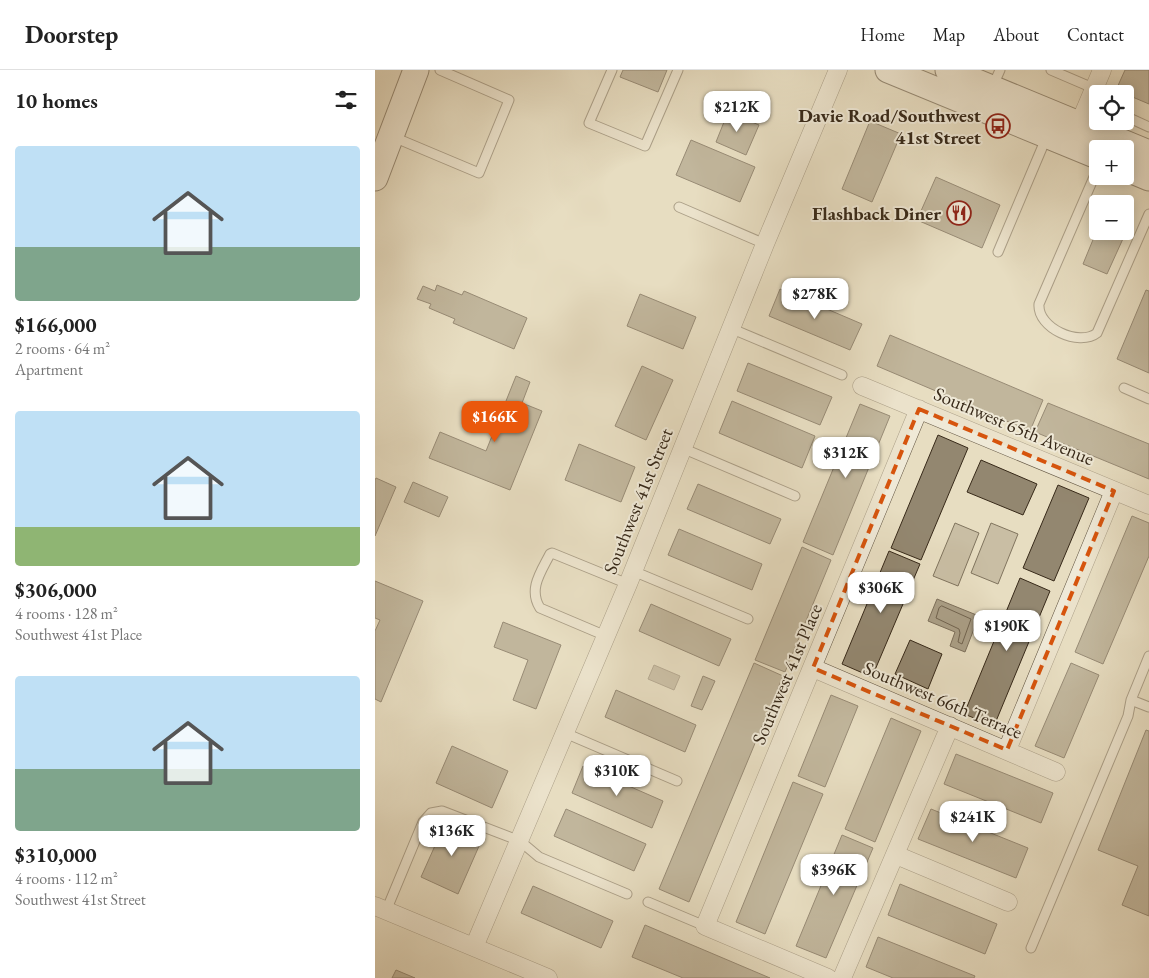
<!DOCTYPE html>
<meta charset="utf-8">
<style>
:root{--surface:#fff;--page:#f6f6f6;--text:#222;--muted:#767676;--line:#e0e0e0;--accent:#ea580c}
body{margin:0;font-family:"EB Garamond",serif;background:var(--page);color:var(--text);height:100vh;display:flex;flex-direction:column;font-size:19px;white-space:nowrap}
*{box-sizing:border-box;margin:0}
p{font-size:16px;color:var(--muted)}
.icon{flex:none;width:28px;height:28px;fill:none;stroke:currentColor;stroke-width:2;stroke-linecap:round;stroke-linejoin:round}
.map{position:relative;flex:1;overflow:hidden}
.details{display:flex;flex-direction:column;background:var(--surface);width:375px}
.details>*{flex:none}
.buttons{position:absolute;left:714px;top:15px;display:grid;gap:10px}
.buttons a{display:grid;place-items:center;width:45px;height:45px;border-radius:5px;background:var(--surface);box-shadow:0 2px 12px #0003;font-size:25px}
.price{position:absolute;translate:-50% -42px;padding:0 11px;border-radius:10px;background:#fff;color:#222;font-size:16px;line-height:32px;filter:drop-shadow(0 1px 2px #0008)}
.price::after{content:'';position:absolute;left:50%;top:30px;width:15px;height:11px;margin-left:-8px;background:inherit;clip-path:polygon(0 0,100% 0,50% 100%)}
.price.on{background:var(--accent);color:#fff}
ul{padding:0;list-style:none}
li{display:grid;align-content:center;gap:10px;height:265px;padding:0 15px}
li span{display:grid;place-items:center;height:155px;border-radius:5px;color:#555}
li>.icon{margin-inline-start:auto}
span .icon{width:90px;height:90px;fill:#fffc;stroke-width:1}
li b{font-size:21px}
h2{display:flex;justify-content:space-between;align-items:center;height:60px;padding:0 15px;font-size:21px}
header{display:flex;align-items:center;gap:30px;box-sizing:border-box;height:70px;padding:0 25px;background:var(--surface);border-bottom:1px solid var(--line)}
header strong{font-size:24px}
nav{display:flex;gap:28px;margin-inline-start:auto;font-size:18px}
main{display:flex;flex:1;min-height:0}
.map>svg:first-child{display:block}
.green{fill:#c9bea4;stroke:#80745e}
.water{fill:#aba088;stroke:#7d705c}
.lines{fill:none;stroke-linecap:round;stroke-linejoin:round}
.shore{stroke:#716450;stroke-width:1}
.building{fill:#938770;stroke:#372919}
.lane-casing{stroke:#635643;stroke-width:11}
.street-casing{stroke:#635643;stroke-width:19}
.secondary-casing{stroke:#372919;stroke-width:27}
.lane{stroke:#efe9d7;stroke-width:9}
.street{stroke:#efe9d7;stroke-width:18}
.secondary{stroke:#efe9d7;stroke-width:25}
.marked{fill:none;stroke:#d6540d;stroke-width:4;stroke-dasharray:10 6;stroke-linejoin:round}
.labels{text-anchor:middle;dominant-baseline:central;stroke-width:4;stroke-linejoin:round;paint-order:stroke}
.poi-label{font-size:19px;font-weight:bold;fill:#372919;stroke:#efe9d7;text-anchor:end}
.street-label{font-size:19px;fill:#372919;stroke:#efe9d7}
</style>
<header>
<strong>Doorstep</strong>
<nav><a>Home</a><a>Map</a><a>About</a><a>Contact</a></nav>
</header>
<main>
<section class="details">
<h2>10 homes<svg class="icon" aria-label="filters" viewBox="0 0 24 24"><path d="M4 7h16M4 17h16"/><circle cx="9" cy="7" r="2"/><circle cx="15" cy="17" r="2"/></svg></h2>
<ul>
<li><span style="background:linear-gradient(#bfe0f5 65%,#7fa58c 0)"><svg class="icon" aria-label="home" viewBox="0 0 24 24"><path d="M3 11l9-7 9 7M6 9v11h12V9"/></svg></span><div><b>$166,000</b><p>2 rooms · 64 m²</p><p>Apartment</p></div></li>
<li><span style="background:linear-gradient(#bfe0f5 75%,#8fb573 0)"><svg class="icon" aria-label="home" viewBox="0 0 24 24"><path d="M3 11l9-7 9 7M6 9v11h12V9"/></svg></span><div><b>$306,000</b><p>4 rooms · 128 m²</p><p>Southwest 41st Place</p></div></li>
<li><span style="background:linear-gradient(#bfe0f5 60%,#7fa58c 0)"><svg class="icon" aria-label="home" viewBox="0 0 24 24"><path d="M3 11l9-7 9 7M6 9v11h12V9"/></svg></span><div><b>$310,000</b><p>4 rooms · 112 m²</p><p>Southwest 41st Street</p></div></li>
</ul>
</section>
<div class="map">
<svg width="774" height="908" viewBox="0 0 774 908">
<rect width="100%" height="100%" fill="#e7ddc1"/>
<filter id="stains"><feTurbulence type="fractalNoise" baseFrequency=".004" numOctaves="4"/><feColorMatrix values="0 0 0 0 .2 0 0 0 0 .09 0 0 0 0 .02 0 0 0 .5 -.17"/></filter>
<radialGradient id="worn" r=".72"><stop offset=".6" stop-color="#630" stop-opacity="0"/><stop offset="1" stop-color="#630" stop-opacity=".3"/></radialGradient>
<path class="green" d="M580,453L604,463L583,516L558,506Z
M616,453L643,464L623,514L596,503Z"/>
<path class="water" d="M562,529L604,546L590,582L575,576L580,562L553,551Z
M279,595L305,606L299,620L273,609Z"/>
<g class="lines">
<path class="shore" d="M567,536L596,549L587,574L583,572L585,563L584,559L561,548L564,538Z"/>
</g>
<path class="building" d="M248,0H292L283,22L245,7Z
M750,0H774V34L741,20Z
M353,42L384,55L371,85L341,72Z
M495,51L526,64L497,132L467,119Z
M316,70L380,97L365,132L301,105Z
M561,107L625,135L607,178L542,150Z
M750,149L756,151L732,204L708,194L722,160L750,161Z
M62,215L87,225L89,221L152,248L139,279L78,253L80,249L54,238L56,234L42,229L48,216L60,221Z
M405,219L487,254L475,280L394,246Z
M771,220L774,221V303L742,289Z
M265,224L321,247L308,279L252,256Z
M515,265L668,330L655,361L502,296Z
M373,293L457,327L445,355L362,321Z
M267,296L298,310L271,370L240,356Z
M141,306L155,312L147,333L167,341L135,420L54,388L65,362L111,381Z
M357,331L440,366L427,398L344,363Z
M673,333L774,374V409L660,362Z
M485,334L515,346L458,485L428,472Z
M563,365L593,378L546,490L516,478Z
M204,374L260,397L246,432L190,410Z
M606,390L662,414L648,445L592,422Z
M1,408L21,417L0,466V410Z
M38,412L73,427L64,447L29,432Z
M323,414L406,449L395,474L312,439Z
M683,415L714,428L679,511L648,498Z
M757,446L774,453V486L728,594L700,582Z
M304,459L387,494L377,520L293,485Z
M427,477L456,490L410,602L380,590Z
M514,481L545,494L497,607L467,594Z
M645,508L675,521L619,656L589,644Z
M0,511L48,531L6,632L0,629V561L5,550L0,548Z
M276,534L356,569L344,596L264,561Z
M128,552L186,575L161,639L138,630L153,590L119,577Z
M535,570L567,584L553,619L520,604Z
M379,593L408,606L314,832L284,819Z
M696,593L724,605L689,688L660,676Z
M328,606L340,611L327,640L316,636Z
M241,620L321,655L310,682L230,647Z
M456,625L483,636L450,717L423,706Z
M516,648L546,661L500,772L470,759Z
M771,660L774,661V846L747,835L763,796L723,780Z
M77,676L133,701L117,738L61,713Z
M581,684L678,723L666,753L569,714Z
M208,696L288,731L277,758L197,723Z
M418,712L448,724L390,864L361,852Z
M191,739L271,774L259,801L179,766Z
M556,739L653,778L641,808L543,769Z
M71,751L108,767L83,824L46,807Z
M467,765L498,778L451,888L421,876Z
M525,814L622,854L610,884L513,845Z
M158,816L238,851L226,878L146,843Z
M270,855L395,908H308L257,887Z
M503,867L600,906L599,908H518L491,897Z
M21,900L40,908H17Z"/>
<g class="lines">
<g class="lane-casing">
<path id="lane" d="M237,0L214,53L270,76L303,0
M676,0L732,24
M617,18L625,0
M750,46L774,57
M16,66L104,103L134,30L65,0
M722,100L664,234C662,258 704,277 722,263L774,144
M304,137L390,174
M623,182L672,66
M355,258L467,305
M749,318L774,329
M307,378L420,426
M258,501L373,549
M231,566L165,538C153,519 166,502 175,484L177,483L253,514
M774,586L756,630L774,637
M190,663L302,711
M273,832L330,856
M11,841L48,752L56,743L67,741L145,771L164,787L252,824
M656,878L753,646L756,630"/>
</g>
<g class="street-casing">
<path id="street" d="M700,64L727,0
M487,316L774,435
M438,598L681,702
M632,680L739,421
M521,785L633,832
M0,836L173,908
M99,877L253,514L390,174L463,0
M453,908L330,856L544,339
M467,908L575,656"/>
</g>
<g class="secondary-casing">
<path id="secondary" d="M513,0L722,86
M573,0L774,83
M750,98L774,108
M0,108L41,0"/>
</g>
<use href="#lane" class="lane"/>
<use href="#street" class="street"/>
<use href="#secondary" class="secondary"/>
</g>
<path d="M0 0H774V908H0ZM544,339L739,421L632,680L438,598Z" fill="#e7ddc1" fill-opacity=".55" fill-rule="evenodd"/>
<path class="marked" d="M544,339L739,421L632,680L438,598Z"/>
<defs>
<g id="bus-ring" transform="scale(1.25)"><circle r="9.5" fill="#efe9d7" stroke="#8f2418" stroke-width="1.5"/><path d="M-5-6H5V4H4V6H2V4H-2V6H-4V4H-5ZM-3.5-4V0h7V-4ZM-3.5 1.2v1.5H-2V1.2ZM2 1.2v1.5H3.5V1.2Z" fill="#8f2418"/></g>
<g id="restaurant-ring" transform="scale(1.25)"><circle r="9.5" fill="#efe9d7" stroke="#8f2418" stroke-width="1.5"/><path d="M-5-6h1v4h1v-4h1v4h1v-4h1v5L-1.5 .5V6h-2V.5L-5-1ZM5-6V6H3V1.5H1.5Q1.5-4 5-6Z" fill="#8f2418"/></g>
</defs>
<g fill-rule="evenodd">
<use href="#bus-ring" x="623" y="56"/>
<use href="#restaurant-ring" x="584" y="143"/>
</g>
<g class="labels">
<g class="poi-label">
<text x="606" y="45">Davie Road/Southwest<tspan x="606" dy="22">41st Street</tspan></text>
<text x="566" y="143">Flashback Diner</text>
</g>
<g class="street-label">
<text transform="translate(639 356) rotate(23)">Southwest 65th Avenue</text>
<text transform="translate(263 431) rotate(-68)">Southwest 41st Street</text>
<text transform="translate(412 604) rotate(-67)">Southwest 41st Place</text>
<text transform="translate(568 630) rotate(23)">Southwest 66th Terrace</text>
</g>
</g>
<rect width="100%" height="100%" filter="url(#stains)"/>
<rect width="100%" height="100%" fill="url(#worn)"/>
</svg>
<div class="buttons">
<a><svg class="icon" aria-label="locate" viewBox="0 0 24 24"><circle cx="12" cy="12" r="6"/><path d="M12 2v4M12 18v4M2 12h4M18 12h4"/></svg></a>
<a>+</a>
<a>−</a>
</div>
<b class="price" style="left:362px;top:63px">$212K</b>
<b class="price" style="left:440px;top:250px">$278K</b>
<b class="price on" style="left:120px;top:373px">$166K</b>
<b class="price" style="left:471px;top:409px">$312K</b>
<b class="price" style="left:506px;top:544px">$306K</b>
<b class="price" style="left:632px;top:582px">$190K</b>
<b class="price" style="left:242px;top:727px">$310K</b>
<b class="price" style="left:598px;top:773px">$241K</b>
<b class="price" style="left:77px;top:787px">$136K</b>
<b class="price" style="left:459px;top:826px">$396K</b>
</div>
</main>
